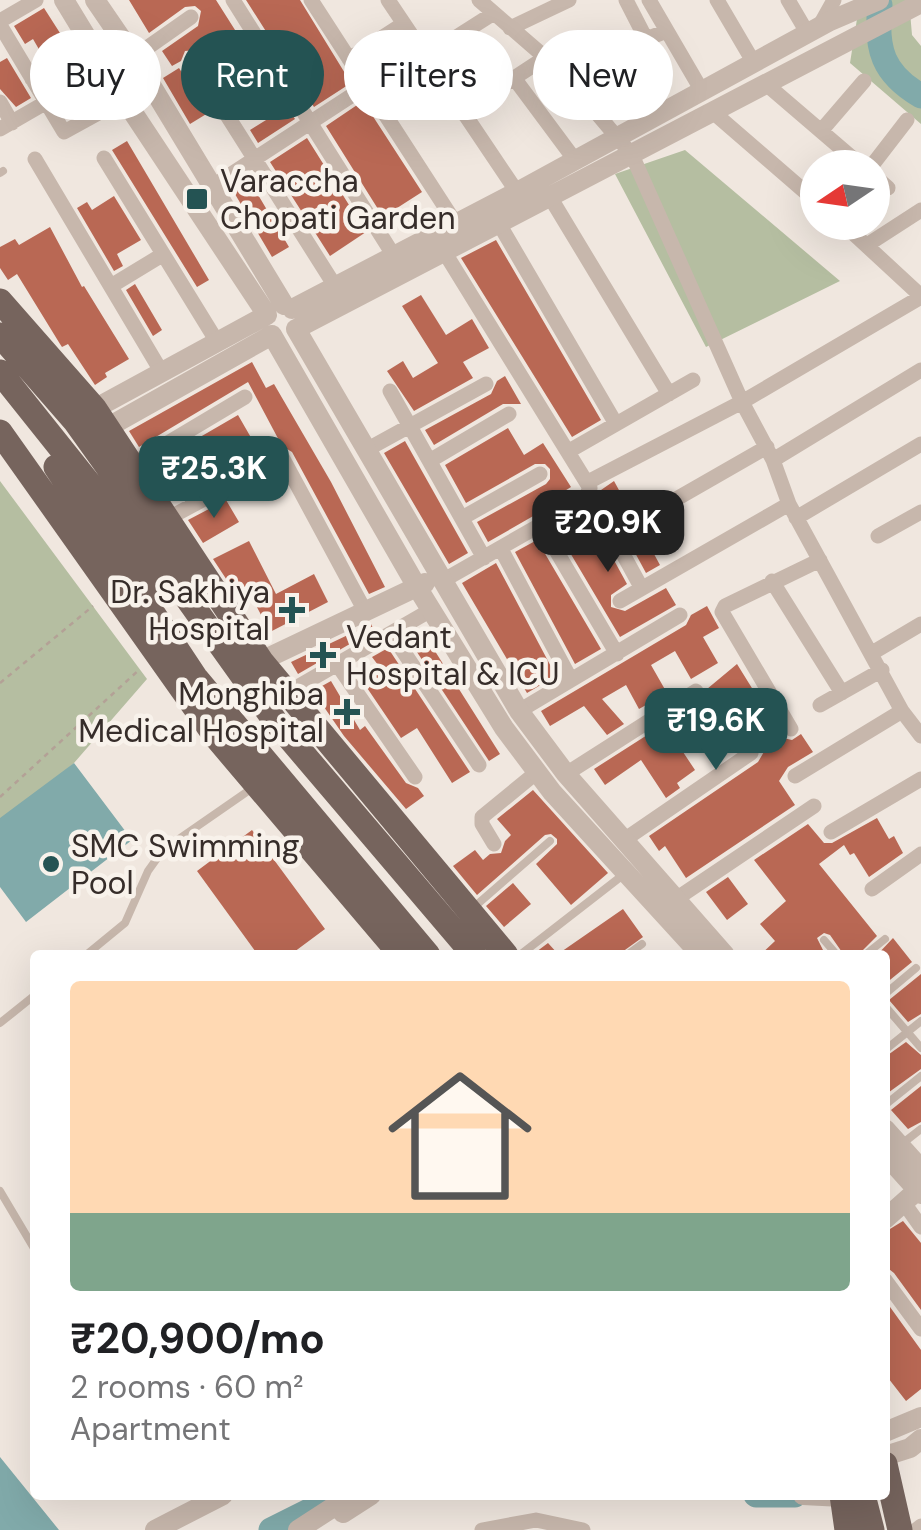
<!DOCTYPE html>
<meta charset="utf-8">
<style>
:root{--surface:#fff;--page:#f6f6f6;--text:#202124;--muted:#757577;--accent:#245353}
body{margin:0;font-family:"DM Sans",sans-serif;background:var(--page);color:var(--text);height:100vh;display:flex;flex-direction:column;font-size:38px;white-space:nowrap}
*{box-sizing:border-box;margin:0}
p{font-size:32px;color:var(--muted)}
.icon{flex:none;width:55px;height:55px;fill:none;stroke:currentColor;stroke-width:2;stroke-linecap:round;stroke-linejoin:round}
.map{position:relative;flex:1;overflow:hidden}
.details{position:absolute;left:30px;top:950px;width:860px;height:550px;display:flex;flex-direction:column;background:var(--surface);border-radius:10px;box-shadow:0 10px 40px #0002}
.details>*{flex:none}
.banner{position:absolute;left:30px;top:30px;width:862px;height:90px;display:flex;gap:20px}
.needle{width:65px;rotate:257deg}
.fabs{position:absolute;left:800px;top:150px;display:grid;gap:20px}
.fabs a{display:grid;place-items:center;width:90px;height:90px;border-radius:50%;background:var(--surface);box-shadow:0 10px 40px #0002;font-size:50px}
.price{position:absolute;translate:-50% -85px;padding:0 22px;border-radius:20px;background:var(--accent);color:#fff;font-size:32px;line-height:65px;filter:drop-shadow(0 2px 5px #0008)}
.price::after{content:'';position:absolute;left:50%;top:60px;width:30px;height:22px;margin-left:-15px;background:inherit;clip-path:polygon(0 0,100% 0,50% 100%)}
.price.current{background:#222;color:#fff}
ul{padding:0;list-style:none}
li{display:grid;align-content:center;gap:20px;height:530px;padding:0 40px}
li span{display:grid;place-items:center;height:310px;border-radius:10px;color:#555}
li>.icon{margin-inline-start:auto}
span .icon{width:180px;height:180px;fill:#fffc;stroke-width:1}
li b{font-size:42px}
.tag{padding:0 35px;border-radius:45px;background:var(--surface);box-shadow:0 10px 40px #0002;font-size:35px;line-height:90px}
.tag.current{background:var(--accent);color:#fff}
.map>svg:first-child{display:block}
.green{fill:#b5bea1}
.water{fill:#81aaaa}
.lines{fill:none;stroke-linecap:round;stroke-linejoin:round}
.river{stroke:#81aaaa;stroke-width:25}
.building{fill:#b96854}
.path{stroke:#b3a196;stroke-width:2.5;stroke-dasharray:5 5;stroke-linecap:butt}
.service{stroke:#c7b7ac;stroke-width:8}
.minor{stroke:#c7b7ac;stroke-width:15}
.tertiary{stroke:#c7b7ac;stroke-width:20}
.primary{stroke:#76645d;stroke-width:25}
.poi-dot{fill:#245353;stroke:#f8f2eb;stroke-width:4}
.labels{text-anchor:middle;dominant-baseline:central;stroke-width:9;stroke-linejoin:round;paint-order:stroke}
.poi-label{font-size:32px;fill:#362d2a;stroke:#f8f2eb;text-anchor:start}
</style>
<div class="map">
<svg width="921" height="1530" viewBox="0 0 921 1530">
<rect width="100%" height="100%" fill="#f0e7df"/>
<path class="green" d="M860,0H909L912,35L921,46V124L850,63Z
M685,150L840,281L706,347L615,174Z
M0,481L147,679L74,763L0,827Z"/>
<path class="water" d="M74,763L132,840L26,922L0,887V818Z
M0,1457L59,1530H0Z"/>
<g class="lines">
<path class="river" d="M880,5C875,49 883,74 921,96
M756,1495H795
M271,1530L337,1497"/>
</g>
<path class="building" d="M129,0H216L242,41L221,55L212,40L196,50L185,51L181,61L172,66L162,51L198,26L201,11L195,6L185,7L149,33Z
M246,0H300L351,83L314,107Z
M44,8L67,44L44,58L33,39L25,44L14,26Z
M7,58L31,98L16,107L0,89V62Z
M84,60L106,96L70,116L50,81Z
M179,68L208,113L190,124L163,78Z
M263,71L276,89L238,112L227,94Z
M363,101L422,192L383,217L326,126Z
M287,107L295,119L258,143L250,130Z
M307,138L366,232L330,256L270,162Z
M127,141L209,280L197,287L112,150Z
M248,178L289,247L272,257L232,189Z
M114,196L141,240L117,254L123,266L114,271L77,208L87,202L92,210Z
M50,227L82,287L84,286L129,359L105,373L107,377L95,385L68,344L62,347L60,344L17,274L8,280L0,268V247L15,239L19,245Z
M496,240L601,420L572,437L461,258Z
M135,284L162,330L153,336L126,290Z
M421,295L446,335L472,319L489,348L463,362L473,378L414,411L387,371L403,361L413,378L438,363L402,306Z
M252,362L266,388L274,384L331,482L385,587L369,594L292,452L282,446L248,382L139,447L129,431Z
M505,376L521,404H503L434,445L425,430L491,394L497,381Z
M238,415L261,455L199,489L176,451Z
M508,428L524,455L543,443L571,487L547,502L549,507L488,542L477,522L546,484L550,479V469L545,464H535L466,503L445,465Z
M405,441L468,553L449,564L384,453Z
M614,481L660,565L646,573L601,490Z
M226,500L239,522L203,543L188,520Z
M587,511L627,584L611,595V607L625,611L666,588L676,605L620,637L556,529Z
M537,540L601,649L575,664L515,552Z
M249,541L276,594L314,574L328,602L270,632L250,594L240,600L213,559Z
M496,563L556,676L527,693L462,583Z
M707,606L719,628L703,637L718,663L691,679L675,651L651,665L667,693L639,709L626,685L602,699L624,724L607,735L584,706L550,726L541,711L686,625L691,615Z
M371,624L374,630L298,674L291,662Z
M421,629L500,754L489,761L407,637Z
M388,648L470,772L452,783L417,728L401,738L359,676L378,665L372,657Z
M737,664L783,738L792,740L801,734L813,752L788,767L779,781L795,805L686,878L665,846L659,851L649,836L758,762L765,750L752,730L716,755L696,726L675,740L695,770L677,783L680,788L666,798L641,760L605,785L594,769L702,700L707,689Z
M331,681L360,730L365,726L406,783L418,788L424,796L406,809L344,736L313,691Z
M533,790L608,873L571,905L536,864L557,844V839L551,834L545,835L477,895L453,866L475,850L483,860L490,854L501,853L505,841L511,835L497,819Z
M877,818L889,839L894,836L903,853L869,877L854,853L850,855L844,845L819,864L877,936L858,955H844L830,935L824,933L817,938L824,952L820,955H760L775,941L760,924L786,901L754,860L808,824L824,843H832Z
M252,830L325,929L290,955H258L197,871Z
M728,877L748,904L727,920L706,892Z
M513,883L531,904L504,927L486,906Z
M623,909L643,937L618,955H532L548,943L558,954Z
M893,938L912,962L885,984V955H877Z
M921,974V1014L908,1022L889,1000Z
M906,1042L921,1055V1069L885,1095V1057Z
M921,1086V1122L908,1129L891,1110Z
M903,1221L921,1243V1310L894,1273L885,1266V1232Z
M885,1300L921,1350V1389L906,1401L885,1374Z"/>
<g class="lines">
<path class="path" d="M0,683L93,606
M0,797L140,669"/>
<path class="service" d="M0,173L3,171
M473,908L550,841
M824,940L837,955
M86,955L125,923L148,871L163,850L251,789
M520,955L623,875
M627,955L642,944
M865,955L885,939
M885,994L916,968
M885,1006L921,1048
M0,1023L35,995
M885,1050L921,1021
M885,1105L921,1076
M903,1143L921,1129
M0,1191L35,1250"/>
<path class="minor" d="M233,0L394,256
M311,0L456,224
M388,0L517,192
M479,0L561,71L632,155L742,402L773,460L789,504L902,711L921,736
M626,0L646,39
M649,0L702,91
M717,0L754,63
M788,0L808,34
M0,21L36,0
M0,25L64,132L124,99
M819,27L834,0
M510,28L569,0
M134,57L191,17
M425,57L494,13
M349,59L403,24
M192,60L335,286
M561,71L667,31
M514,78L575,160
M32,79L90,43
M766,84L864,168
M0,102L12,123
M461,113L546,57
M714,113L818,203
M0,129L45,103
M821,131L864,81
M104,158L216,340
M35,159L161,371
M870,168L907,120
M872,174L888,188
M213,186L420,51
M550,197L669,394
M498,222L616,424
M841,222L921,296
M867,245L921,210
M111,286L162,255
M390,391L484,558
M161,447L195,504
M366,450L486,384
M569,451L693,380
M431,460L509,414
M773,460L921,370
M131,465L245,397
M588,482L742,402L921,297
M589,492L641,587
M650,514L767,447
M462,518L540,474
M796,518L921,444
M167,519L282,457L365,611
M541,525L617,654
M878,536L921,512
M501,549L571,680
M444,580L584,500L590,488L445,253
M772,581L842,693
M620,601L789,504
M391,633L479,765
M872,653L921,624
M337,664L415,777
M287,693L431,610
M820,705L882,670
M519,711L680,615
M791,729L722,612L725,606L820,560
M566,774L696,691
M795,776L902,711
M831,832L921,779
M624,840L751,753
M494,844L482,824V817L537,772
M872,889L921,854
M676,899L814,806
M904,1203L921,1227
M885,1280L921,1329
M482,1530L536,1520L583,1530
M916,1530L921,1526"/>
<path class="tertiary" d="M64,0L124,99L267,315L85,414
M95,0L134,57L284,305
M292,309L517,192L830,21L879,0
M94,435L272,335L417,587L504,728L552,792L701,955
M261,661L425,583
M725,955L566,774L519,711L296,329L921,3
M885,1129L921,1169
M885,1154L921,1194
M885,1219L921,1187
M885,1432L921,1417
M885,1456L910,1448L921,1439
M803,1495L842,1497
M343,1513L371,1495
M155,1530L223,1495
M298,1530L352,1495"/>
<path class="primary" d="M0,301L94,408L261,661L506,955
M0,335L75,421L183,572
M0,372L107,506L164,588
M0,432L216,737L401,955
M56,467L195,677L428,955
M162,563L275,721L474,955
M885,1464L900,1530
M842,1495L847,1530
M863,1495L872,1530"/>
</g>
<g class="poi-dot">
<rect x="185" y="187" width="24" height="24" rx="5"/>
<path d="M287 595h10v10h10v10h-10v10h-10v-10h-10v-10h10z"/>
<path d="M318 640h10v10h10v10h-10v10h-10v-10h-10v-10h10z"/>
<path d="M342 697h10v10h10v10h-10v10h-10v-10h-10v-10h10z"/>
<circle cx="51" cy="864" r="10"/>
</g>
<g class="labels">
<g class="poi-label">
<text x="220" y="181">Varaccha<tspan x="220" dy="37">Chopati Garden</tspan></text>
<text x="270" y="592" text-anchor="end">Dr. Sakhiya<tspan x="270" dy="37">Hospital</tspan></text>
<text x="346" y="637">Vedant<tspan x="346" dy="37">Hospital &amp; ICU</tspan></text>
<text x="324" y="694" text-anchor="end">Monghiba<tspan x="324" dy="37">Medical Hospital</tspan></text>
<text x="71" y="846">SMC Swimming<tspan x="71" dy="37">Pool</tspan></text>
</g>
</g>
</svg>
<div class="fabs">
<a><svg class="needle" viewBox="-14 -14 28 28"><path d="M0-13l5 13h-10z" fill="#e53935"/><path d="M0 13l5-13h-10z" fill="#757577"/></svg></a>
</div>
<b class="price" style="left:214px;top:521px">₹25.3K</b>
<b class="price current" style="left:608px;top:575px">₹20.9K</b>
<b class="price" style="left:716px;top:773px">₹19.6K</b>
<div class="banner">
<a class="tag">Buy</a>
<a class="tag current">Rent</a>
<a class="tag">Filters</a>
<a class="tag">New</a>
</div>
<section class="details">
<ul>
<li><span style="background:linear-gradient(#ffd9b3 75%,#7fa58c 0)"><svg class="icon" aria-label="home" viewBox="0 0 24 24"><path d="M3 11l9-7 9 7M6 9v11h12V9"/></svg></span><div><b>₹20,900/mo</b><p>2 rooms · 60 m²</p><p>Apartment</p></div></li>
</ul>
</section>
</div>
